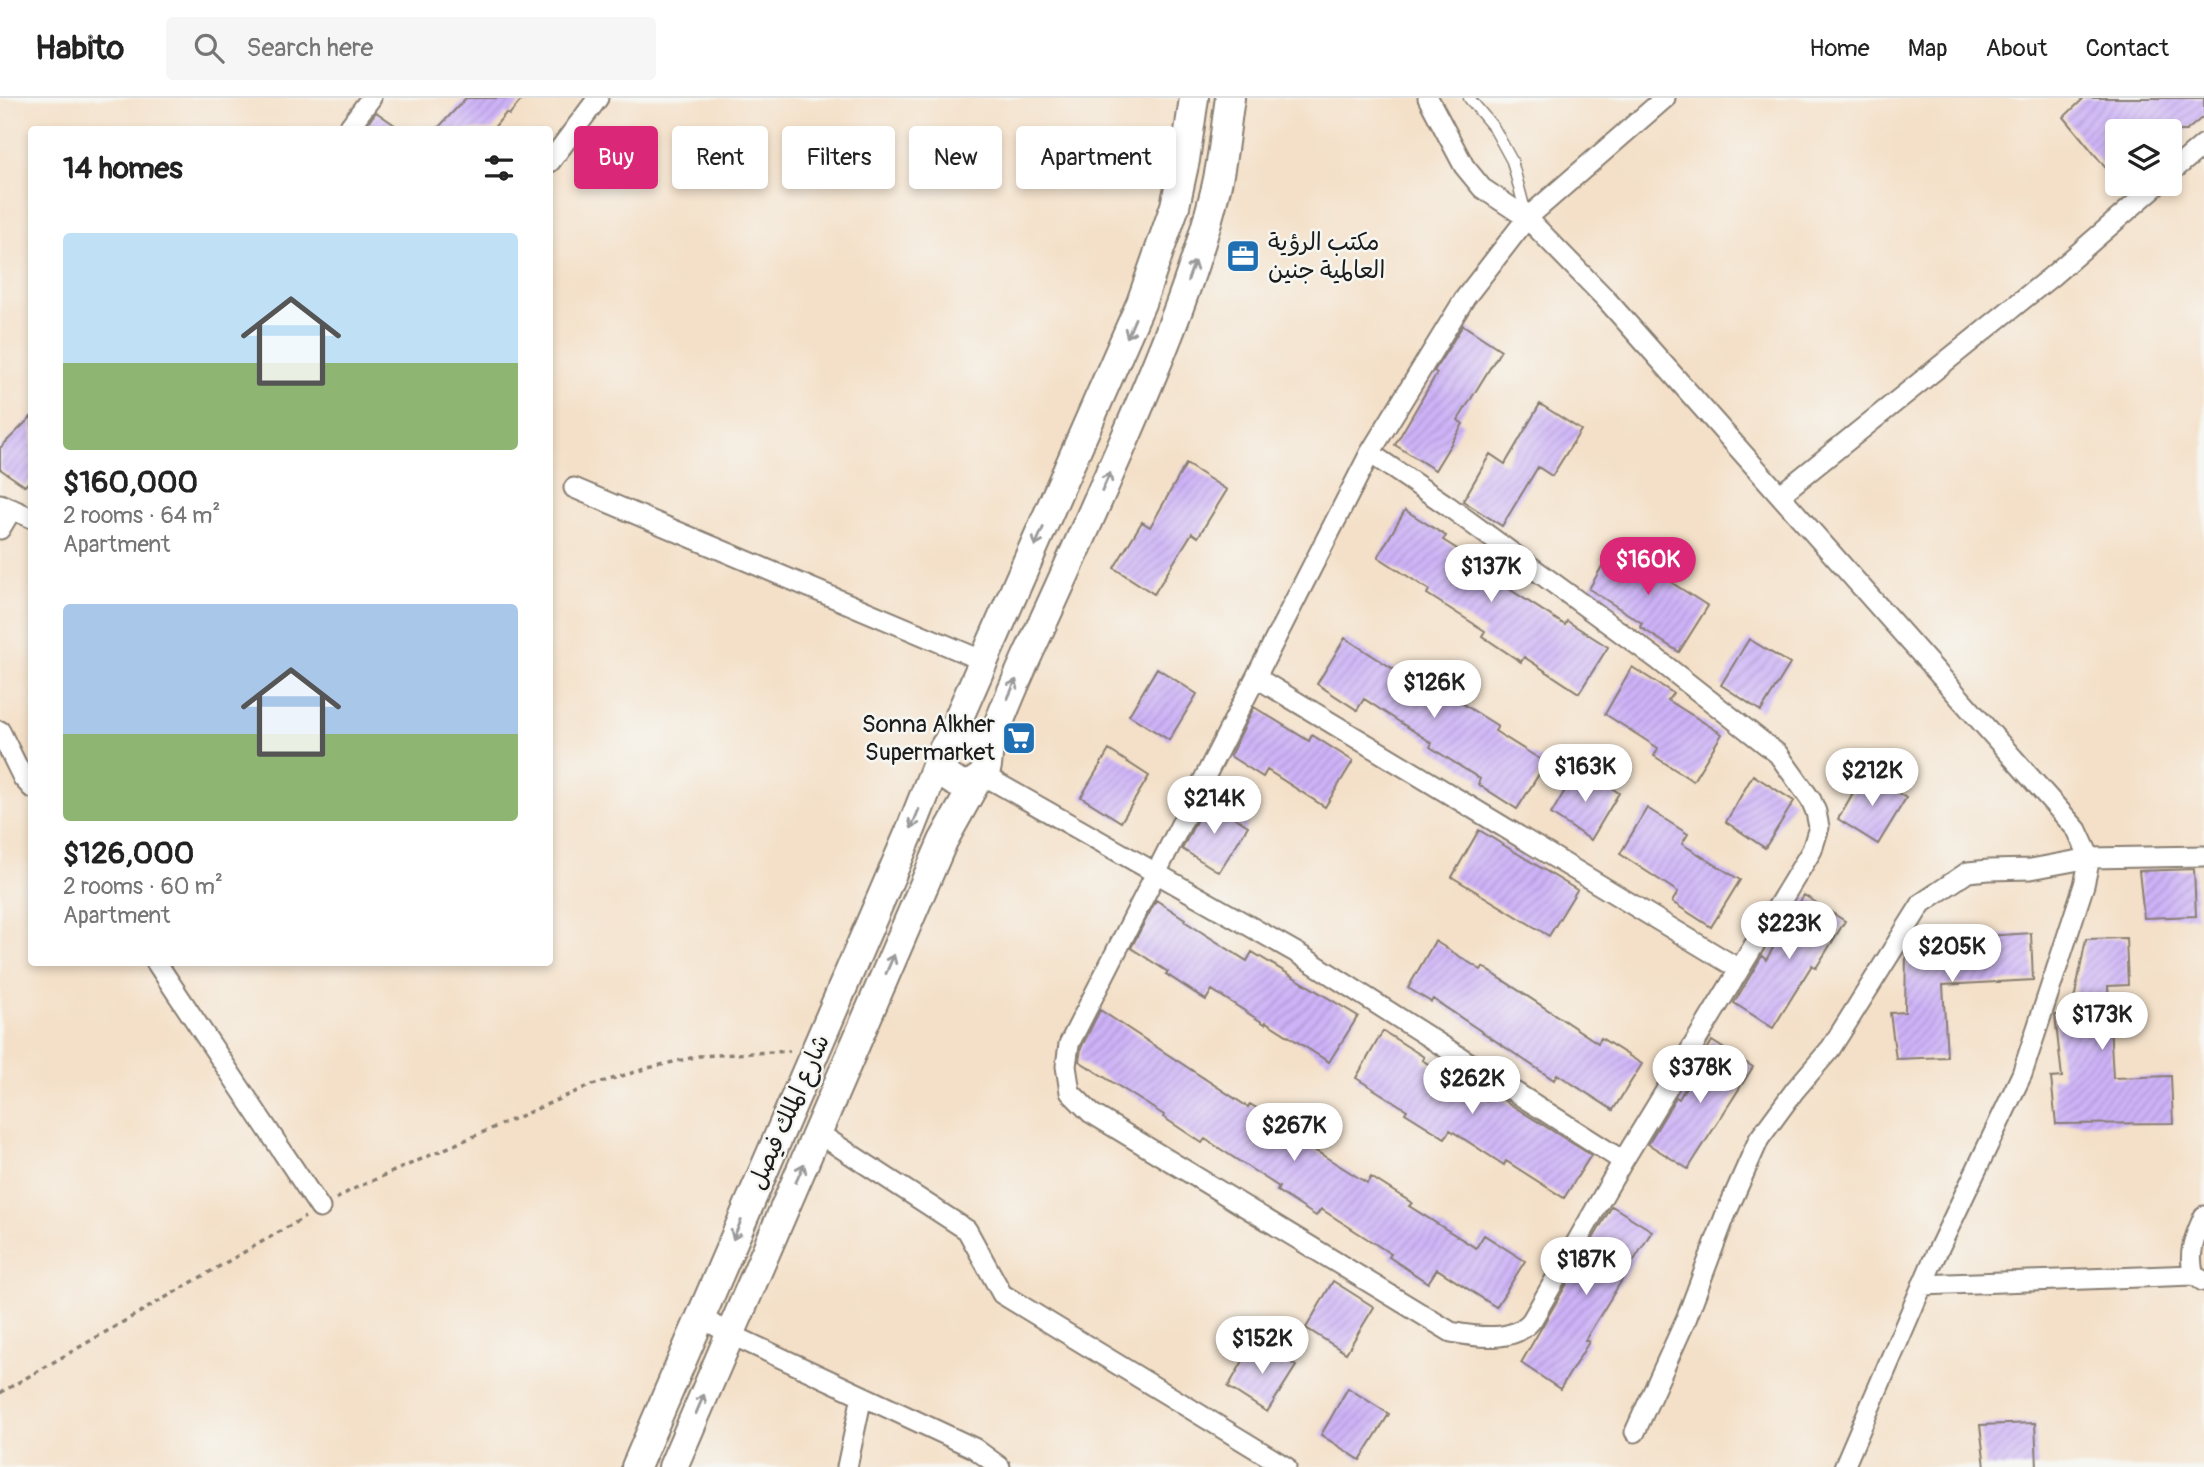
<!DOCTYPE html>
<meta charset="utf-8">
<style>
:root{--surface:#fff;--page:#f6f6f6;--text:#222;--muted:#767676;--line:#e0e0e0;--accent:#db2777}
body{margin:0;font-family:Pangolin,"Playpen Sans Arabic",sans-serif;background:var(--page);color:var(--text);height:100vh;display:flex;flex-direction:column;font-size:26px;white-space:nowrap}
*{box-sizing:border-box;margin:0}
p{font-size:23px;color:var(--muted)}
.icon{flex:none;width:38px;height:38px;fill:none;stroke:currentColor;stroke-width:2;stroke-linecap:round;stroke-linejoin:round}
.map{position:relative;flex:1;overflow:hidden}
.side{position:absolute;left:28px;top:28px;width:525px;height:840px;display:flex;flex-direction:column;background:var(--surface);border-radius:7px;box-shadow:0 4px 10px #0003}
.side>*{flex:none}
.hud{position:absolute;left:574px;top:28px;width:665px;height:63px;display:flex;gap:14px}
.buttons{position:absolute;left:2105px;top:21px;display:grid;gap:14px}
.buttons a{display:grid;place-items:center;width:77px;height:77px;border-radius:7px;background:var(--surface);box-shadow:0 4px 10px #0003;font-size:35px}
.price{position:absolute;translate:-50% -60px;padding:0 16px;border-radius:24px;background:#fff;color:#222;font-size:23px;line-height:46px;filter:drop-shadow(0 2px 4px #0008)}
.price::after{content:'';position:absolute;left:50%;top:42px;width:21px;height:16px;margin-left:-10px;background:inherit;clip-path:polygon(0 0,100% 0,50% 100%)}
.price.selected{background:var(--accent);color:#fff}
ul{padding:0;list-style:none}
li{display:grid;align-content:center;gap:14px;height:371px;padding:0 35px}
li span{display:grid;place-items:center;height:217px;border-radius:7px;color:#555}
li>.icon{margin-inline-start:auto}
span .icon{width:126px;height:126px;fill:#fffc;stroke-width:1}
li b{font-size:30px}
h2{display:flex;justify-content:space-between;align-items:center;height:84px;padding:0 35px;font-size:30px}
.tag{padding:0 24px;border-radius:7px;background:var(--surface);box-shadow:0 4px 10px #0003;font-size:24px;line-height:63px}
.tag.selected{background:var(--accent);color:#fff}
header{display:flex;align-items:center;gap:42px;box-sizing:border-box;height:98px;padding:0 35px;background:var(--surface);border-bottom:2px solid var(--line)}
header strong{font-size:33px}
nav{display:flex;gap:38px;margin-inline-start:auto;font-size:24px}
.search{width:490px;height:63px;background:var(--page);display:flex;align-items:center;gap:18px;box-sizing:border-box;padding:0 24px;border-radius:7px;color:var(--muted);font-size:26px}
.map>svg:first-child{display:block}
.building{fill:url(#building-hatch)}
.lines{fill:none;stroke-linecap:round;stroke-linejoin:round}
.lane-casing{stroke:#887e72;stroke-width:13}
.street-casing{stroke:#887e72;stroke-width:23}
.secondary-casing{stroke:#887e72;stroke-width:32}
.path{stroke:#887e72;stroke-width:3.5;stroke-dasharray:5 5;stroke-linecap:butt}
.lane{stroke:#fff;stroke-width:10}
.street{stroke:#fff;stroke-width:19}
.secondary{stroke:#fff;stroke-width:28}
.oneway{stroke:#999}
.labels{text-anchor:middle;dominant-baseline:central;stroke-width:5;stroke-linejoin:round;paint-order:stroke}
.poi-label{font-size:24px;fill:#1c1c1c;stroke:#f6f6f2;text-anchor:start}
.street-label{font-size:24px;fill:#1c1c1c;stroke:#f6f6f2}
</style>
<header>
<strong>Habito</strong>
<div class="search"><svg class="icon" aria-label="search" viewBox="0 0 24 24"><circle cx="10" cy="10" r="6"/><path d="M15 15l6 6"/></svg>Search here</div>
<nav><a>Home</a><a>Map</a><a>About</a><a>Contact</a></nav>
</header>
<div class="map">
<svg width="2204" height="1369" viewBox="0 0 2204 1369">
<defs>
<pattern id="building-hatch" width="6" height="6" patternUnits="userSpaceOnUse" patternTransform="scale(1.75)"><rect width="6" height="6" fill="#cdb2f7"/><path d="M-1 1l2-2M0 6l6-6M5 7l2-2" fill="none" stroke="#af98d3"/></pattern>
</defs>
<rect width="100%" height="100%" fill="#f6f6f2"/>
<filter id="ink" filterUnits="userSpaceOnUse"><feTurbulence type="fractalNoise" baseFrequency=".0143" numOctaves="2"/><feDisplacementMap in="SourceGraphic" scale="14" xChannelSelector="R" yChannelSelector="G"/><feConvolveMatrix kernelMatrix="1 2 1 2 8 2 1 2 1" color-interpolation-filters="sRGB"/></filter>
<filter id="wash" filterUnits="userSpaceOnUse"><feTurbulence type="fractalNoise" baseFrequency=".00686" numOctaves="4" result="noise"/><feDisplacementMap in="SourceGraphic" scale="28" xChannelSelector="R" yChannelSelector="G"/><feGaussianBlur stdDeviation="1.57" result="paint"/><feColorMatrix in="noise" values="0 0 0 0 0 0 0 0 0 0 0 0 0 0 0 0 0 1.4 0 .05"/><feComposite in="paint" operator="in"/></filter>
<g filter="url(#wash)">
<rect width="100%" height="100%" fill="#f4e0c8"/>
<g id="blocks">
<path class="building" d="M466,0H523L509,17L506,15L492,32H436Z
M2084,0H2204V18L2186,33H2118V85L2064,19Z
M376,14L402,32H363Z
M1463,227L1501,252L1458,322L1463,326L1435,372L1395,347L1437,275L1434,273Z
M1540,306L1581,332L1552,378L1538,369L1502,428L1463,403L1490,356L1505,366Z
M32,318V380L25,388L0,371V350Z
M1186,366L1227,392L1198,439L1192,435L1154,496L1114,470L1142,424L1150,429Z
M1405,412L1446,438L1443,442L1495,475L1492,480L1565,527L1567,523L1608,549L1579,595L1524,559L1521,564L1482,538L1485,533L1427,496L1429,492L1378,459Z
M1616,444L1657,470L1655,474L1708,508L1679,554L1640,529L1642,525L1589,491Z
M1345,540L1403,577L1409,566L1450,592L1447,596L1498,628L1495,633L1546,665L1517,711L1478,686L1480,681L1430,649L1432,645L1364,601L1357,612L1317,586Z
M1749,541L1790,566L1761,613L1721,587Z
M1632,569L1673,595L1668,602L1722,636L1693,683L1654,658L1658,650L1605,616Z
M1157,570L1197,596L1169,642L1129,617Z
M1254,609L1309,643L1312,637L1353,663L1325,709L1267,672L1263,679L1230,658Z
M1109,652L1149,678L1121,724L1081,699Z
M1579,669L1619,695L1591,742L1551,716Z
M1865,674L1906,700L1878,746L1838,721Z
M1753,677L1794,703L1765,750L1726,724Z
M1207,702L1248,728L1219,774L1182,751Z
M1647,710L1688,736L1682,746L1740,782L1711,829L1672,804L1678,794L1620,756Z
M1479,732L1577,792L1549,838L1452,779Z
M2194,771L2196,818L2144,820L2139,773Z
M1804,797L1845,823L1816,870L1812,867L1773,930L1734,905L1762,858L1766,862Z
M1156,802L1185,821L1184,823L1247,863L1252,854L1358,918L1329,964L1266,924L1265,926L1212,892L1206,902L1166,876L1168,874L1131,850Z
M2031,835L2033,882L1943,887L1947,959L1896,961L1890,915L1905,914L1906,854L1913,843Z
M2126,840L2128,887L2108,888L2113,980L2171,978L2173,1025L2056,1026L2051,980L2062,979L2055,917H2071L2086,841Z
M1435,843L1481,872L1483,869L1598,945L1601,940L1642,966L1613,1012L1557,976L1554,982L1433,901L1431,904L1408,890Z
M1100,912L1248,1009L1250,1006L1291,1031L1289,1036L1367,1085L1371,1079L1412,1105L1409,1108L1476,1150L1484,1137L1525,1163L1496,1209L1437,1171L1428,1185L1389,1159L1391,1156L1321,1111L1316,1118L1277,1093L1279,1089L1205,1041L1202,1045L1163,1019L1164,1017L1079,963L1081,950Z
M1383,933L1424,959L1422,962L1487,1003L1492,995L1591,1057L1564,1100L1506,1063L1504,1067L1450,1032L1445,1040L1405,1015L1407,1012L1356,980Z
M1712,943L1753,969L1688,1071L1648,1046L1676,999L1679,1001Z
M1612,1108L1652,1133L1585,1242L1589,1244L1560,1291L1521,1265Z
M1333,1183L1374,1209L1346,1255L1306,1230Z
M1255,1242L1296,1268L1267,1314L1228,1289Z
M1348,1290L1389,1316L1360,1362L1321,1337Z
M2035,1325L2037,1369H1985L1980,1327Z"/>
</g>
</g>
<g filter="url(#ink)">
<use href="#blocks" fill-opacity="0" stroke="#887e72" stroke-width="2"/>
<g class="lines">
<g class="lane-casing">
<path id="lane" d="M1469,0L1494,30L1512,63L1526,116"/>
</g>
<g class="street-casing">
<path id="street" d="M1428,0L1464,68L1482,90L1527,120L1605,200L2077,732L2090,760L2084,787L2022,976L1931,1167L1844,1369
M347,32L371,0
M550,64L598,0
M2170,75L2204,46
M1370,355L1448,408L1657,561L1778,656L1811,702L1816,714L1819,729L1812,752L1623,1063L1532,1222C1514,1245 1476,1239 1451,1234L1091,1015L1070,994L1066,968L1069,946Z
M1370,355L1465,200L1527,120L1665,0
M574,390L984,563
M1781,396L2052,178L2158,86
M0,406L32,420
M0,431L12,411
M1257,580L1739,871
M0,633L23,680L32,690
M983,677L1297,855L1623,1063
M156,864L320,1110
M818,1035L967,1132L1002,1196L1286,1369
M2203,1183L2194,1177C2187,1155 2195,1139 2204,1118
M1922,1187L2194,1177
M700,1219L730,1236L974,1350L1000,1369
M1635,1334L1687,1219L1725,1118L1759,1041L1795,992L1831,950L1922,805L1968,774L1989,772L2031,771L2090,760L2204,758
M847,1369L862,1298"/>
</g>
<g class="secondary-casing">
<path id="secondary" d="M948,644L1141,205L1175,108L1185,62L1194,0
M987,655C982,645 975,637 963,638C956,638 949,642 945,648C928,673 964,701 983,677C990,668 986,657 990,647C1003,614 1016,582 1031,550C1062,484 1091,418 1120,352C1157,268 1193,183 1215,94C1223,64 1225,31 1230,0
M636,1369L911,731L940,658
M673,1369L943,743L977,682"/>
</g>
<path class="path" d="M336,1101L351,1092L589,988L648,970L699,958L790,953
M0,1295L305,1119"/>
<use href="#lane" class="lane"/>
<use href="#street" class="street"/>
<use href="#secondary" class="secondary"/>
</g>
<defs><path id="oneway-shaft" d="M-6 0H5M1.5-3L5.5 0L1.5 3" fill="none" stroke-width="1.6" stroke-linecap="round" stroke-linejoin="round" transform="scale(1.75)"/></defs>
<g class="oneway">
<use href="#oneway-shaft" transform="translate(1191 173) rotate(-71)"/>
<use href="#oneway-shaft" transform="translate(1131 230) rotate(113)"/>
<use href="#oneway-shaft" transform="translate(1106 384) rotate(-66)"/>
<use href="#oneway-shaft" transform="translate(1039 439) rotate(114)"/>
<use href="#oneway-shaft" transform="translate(1012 591) rotate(-66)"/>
<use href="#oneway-shaft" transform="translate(915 721) rotate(112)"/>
<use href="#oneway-shaft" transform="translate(890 866) rotate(-67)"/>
<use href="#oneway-shaft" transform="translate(800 1075) rotate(-66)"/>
<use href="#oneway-shaft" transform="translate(737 1132) rotate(114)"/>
<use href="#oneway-shaft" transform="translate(700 1306) rotate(-67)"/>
</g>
</g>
<defs>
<g id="office-square" transform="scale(1.75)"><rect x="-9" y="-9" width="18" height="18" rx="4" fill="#1f6fb2" stroke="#f6f6f2"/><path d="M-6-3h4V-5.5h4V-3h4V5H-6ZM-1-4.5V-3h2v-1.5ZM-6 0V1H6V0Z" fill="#fff"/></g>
<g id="supermarket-square" transform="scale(1.75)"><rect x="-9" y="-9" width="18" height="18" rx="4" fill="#1f6fb2" stroke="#f6f6f2"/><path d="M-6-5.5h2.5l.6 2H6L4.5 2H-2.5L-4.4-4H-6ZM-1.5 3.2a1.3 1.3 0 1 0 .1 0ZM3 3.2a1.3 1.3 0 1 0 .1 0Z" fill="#fff"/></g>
</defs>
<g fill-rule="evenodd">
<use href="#office-square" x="1243" y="158"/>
<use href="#supermarket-square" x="1019" y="640"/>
</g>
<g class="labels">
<g class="poi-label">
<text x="1268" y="144">مكتب الرؤية<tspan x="1268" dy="28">العالمية جنين</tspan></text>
<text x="995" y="626" text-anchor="end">Sonna Alkher<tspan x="995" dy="28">Supermarket</tspan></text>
</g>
<g class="street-label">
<text transform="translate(789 1014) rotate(-66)">شارع الملك فيصل</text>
</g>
</g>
</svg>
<div class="buttons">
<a><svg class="icon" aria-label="layers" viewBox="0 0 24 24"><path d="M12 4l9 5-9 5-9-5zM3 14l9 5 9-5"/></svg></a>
</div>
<b class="price selected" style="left:1648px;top:499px">$160K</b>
<b class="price" style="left:1491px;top:506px">$137K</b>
<b class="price" style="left:1434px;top:622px">$126K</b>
<b class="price" style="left:1585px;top:706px">$163K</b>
<b class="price" style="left:1872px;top:710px">$212K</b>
<b class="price" style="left:1214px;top:738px">$214K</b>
<b class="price" style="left:1789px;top:863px">$223K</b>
<b class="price" style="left:1952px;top:886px">$205K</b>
<b class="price" style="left:2102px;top:954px">$173K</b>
<b class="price" style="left:1700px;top:1007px">$378K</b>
<b class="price" style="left:1472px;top:1018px">$262K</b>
<b class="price" style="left:1294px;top:1065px">$267K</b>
<b class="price" style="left:1586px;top:1199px">$187K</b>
<b class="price" style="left:1262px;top:1278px">$152K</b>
<div class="hud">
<a class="tag selected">Buy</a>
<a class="tag">Rent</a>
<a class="tag">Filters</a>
<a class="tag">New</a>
<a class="tag">Apartment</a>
</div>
<section class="side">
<h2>14 homes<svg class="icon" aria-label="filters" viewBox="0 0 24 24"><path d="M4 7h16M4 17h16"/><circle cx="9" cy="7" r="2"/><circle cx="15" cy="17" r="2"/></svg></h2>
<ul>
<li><span style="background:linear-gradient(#bfe0f5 60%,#8fb573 0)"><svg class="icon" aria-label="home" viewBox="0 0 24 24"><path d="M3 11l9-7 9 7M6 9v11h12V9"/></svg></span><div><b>$160,000</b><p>2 rooms · 64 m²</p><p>Apartment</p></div></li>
<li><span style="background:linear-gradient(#a9c7e8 60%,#8fb573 0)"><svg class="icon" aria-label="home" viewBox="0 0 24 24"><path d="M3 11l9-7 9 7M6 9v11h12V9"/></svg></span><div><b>$126,000</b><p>2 rooms · 60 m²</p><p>Apartment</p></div></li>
</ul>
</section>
</div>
